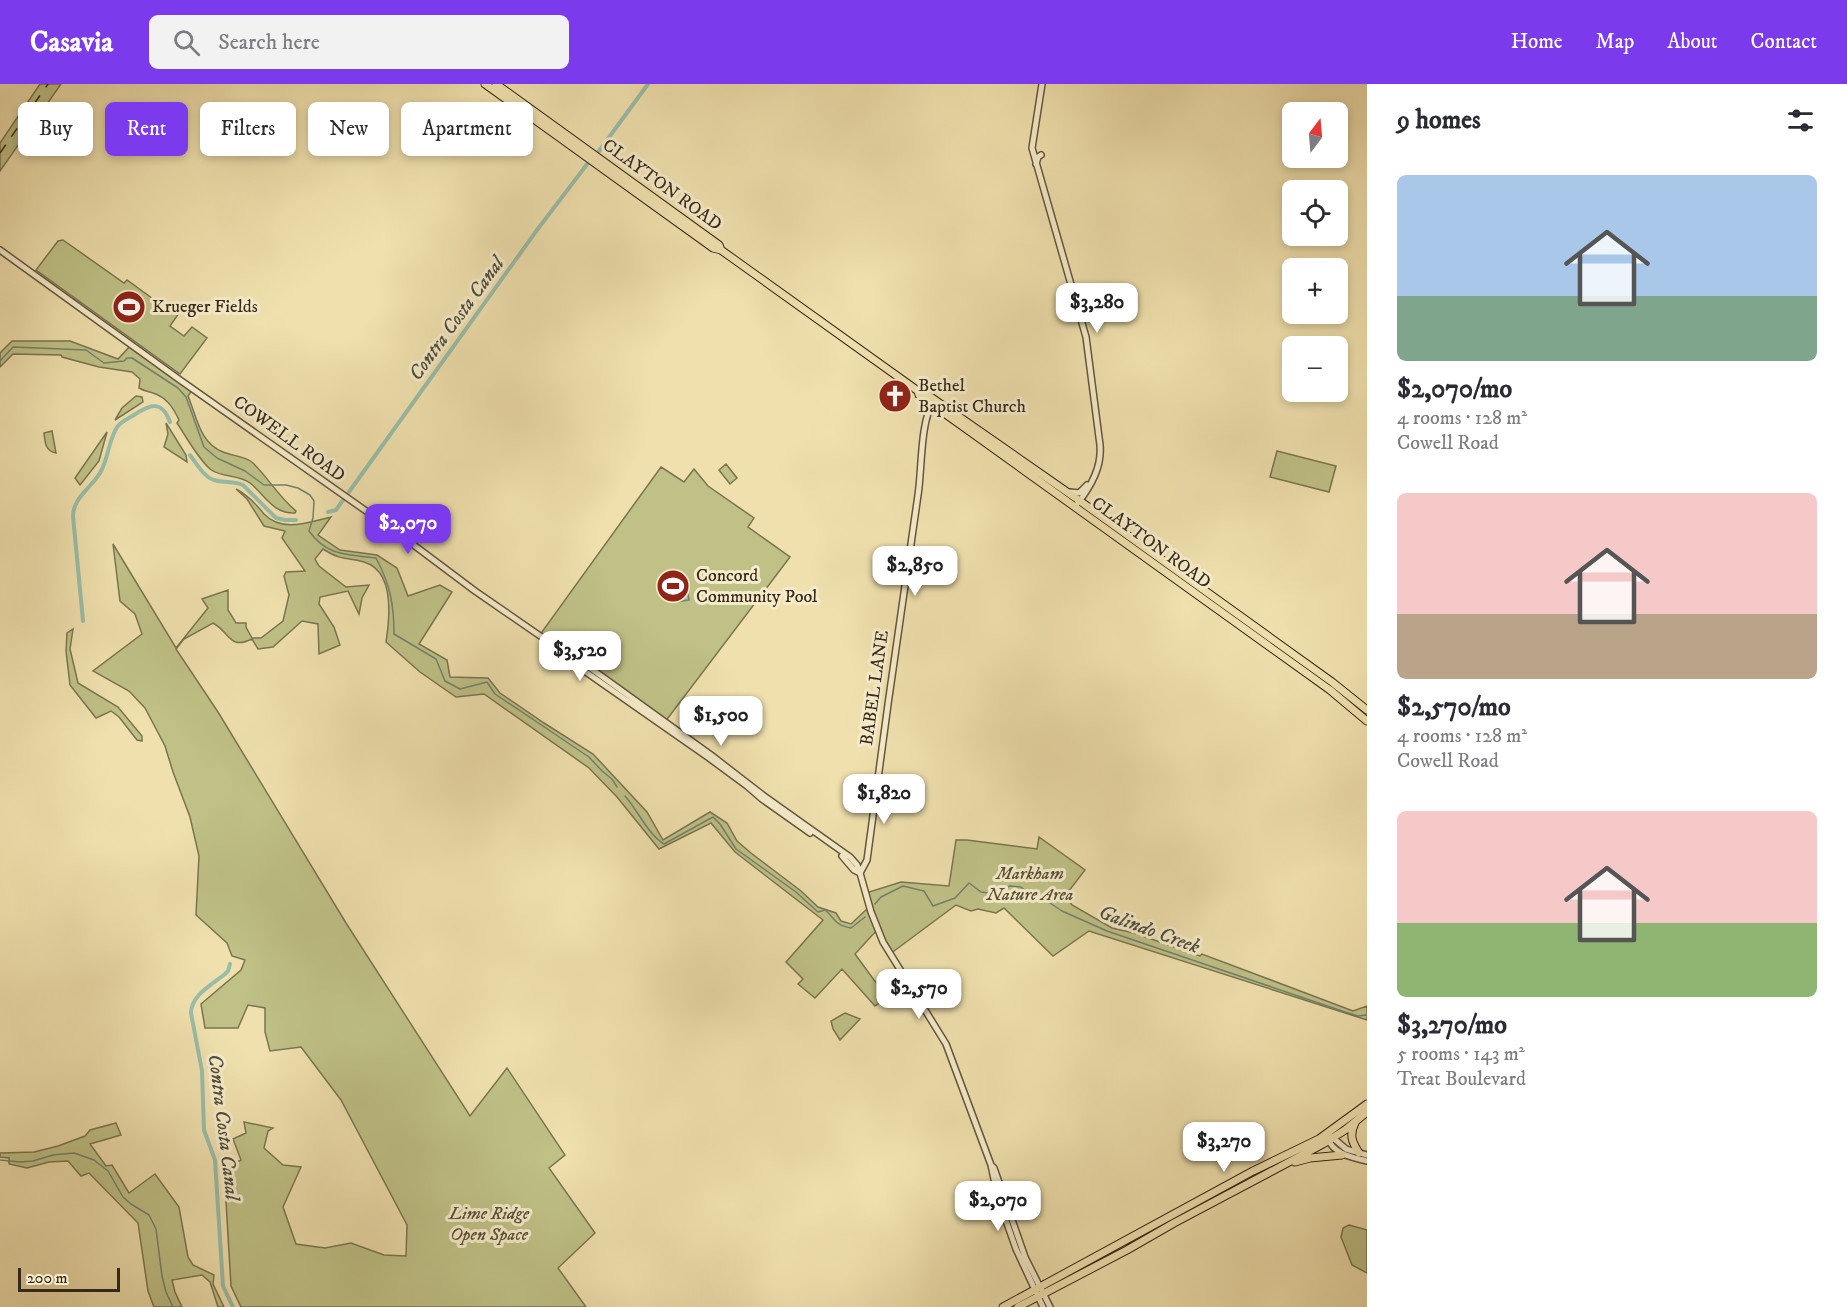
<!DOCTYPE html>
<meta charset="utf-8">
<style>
:root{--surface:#fff;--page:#f2f2f3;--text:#2b2b33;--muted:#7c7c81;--accent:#7c3aed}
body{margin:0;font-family:"IM FELL DW Pica",serif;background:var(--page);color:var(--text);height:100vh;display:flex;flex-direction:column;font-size:22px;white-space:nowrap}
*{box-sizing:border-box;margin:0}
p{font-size:20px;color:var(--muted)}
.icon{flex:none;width:33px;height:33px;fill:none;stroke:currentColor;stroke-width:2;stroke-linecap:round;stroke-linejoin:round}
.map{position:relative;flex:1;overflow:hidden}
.side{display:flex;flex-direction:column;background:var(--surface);width:480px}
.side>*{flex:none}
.banner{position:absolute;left:18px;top:18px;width:570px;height:54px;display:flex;gap:12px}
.needle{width:39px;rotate:16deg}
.tools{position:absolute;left:1282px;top:18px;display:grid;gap:12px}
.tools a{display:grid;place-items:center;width:66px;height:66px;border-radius:9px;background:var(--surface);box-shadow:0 3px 9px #0003;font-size:30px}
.scale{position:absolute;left:18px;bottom:15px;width:102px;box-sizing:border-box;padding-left:6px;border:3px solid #362919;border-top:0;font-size:16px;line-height:21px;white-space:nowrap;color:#362919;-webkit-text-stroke:4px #f5ebca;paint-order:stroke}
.price{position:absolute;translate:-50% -51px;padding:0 14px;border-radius:12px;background:#fff;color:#222;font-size:20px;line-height:39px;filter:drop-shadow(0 2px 3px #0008)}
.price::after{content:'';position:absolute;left:50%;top:36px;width:18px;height:14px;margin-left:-9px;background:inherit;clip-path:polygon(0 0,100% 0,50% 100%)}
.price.current{background:var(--accent);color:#fff}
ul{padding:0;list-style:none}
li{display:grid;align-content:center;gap:12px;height:318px;padding:0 30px}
li span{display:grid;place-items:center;height:186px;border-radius:9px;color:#555}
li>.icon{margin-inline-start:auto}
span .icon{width:108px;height:108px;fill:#fffc;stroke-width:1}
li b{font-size:26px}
h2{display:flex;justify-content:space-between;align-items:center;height:72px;padding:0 30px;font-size:26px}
.pill{padding:0 21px;border-radius:9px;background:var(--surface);box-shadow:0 3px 9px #0003;font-size:21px;line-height:54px}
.pill.current{background:var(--accent);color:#fff}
header{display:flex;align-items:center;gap:36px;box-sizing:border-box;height:84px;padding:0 30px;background:var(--accent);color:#fff}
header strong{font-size:28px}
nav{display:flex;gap:33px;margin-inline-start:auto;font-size:21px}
.search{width:420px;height:54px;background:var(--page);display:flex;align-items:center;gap:15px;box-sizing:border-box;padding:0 21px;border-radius:9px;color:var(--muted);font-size:22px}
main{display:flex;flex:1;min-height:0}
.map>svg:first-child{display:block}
.green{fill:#bfc186;stroke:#7a7550;stroke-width:1.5}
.water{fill:#9abda8;stroke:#72826f;stroke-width:1.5}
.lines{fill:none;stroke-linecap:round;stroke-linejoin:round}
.stream{stroke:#72826f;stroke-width:1.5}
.canal{stroke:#9abda8;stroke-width:4}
.minor-casing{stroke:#64573e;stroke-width:8}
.major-casing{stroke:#362919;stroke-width:9}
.minor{stroke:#f5ebca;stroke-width:5}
.major{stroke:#efe0ad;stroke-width:7}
.rail{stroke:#362919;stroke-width:1.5;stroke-dasharray:10 10;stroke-linecap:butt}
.labels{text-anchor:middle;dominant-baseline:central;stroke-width:6;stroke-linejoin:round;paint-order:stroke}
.street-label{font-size:18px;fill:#362919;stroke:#f5ebca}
.poi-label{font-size:18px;fill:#362919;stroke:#f5ebca;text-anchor:start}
.park-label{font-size:18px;font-style:italic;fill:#584f34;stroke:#f5ebca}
.water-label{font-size:20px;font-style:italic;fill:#4f4e3d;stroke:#f5ebca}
</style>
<header>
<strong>Casavia</strong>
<div class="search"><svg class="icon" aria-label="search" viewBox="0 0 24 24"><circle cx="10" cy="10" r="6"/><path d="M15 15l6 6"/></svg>Search here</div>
<nav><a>Home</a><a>Map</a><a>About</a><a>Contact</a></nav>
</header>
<main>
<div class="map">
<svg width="1367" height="1223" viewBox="0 0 1367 1223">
<rect width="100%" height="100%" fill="#efe0ad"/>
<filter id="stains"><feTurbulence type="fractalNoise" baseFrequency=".00333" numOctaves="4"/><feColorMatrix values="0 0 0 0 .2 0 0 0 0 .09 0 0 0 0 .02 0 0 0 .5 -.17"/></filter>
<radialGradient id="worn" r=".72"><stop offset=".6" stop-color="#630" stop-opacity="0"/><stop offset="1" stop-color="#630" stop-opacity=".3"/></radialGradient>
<path class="green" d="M40,0H61L0,87V59Z
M63,156L124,199L127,196L156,217L158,214L179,229L170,242L184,252L192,243L207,254L180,290L36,186L58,157Z
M12,257H70L118,275L131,261L193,305L188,312C197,333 199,358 223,368C232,372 246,372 253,379C269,395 279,413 296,427L295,429C273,430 265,411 250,399C238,390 221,394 210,385C197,373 187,354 177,339L179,336C173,323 166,313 153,309C147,307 144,307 139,304L140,295L132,288L99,283L62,273L61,271L13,270L0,283V269Z
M136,312L142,313L143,318L115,336L122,324Z
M166,339L186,371L187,378L164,363L168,350Z
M52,347L56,369C45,367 45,358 44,349Z
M107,348L99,377L80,401L75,394Z
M1277,367L1336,382L1329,408L1270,393Z
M726,380L737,394L730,400L719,386Z
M661,383L684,398L694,385L708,402L754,434L748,443L790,473L665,638L635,615L539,552Z
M236,405C248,411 256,420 264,430C282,449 309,438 331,433L318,451L340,466L377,471L397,484L408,512L440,501L452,508L419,560L447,576L450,593L488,594L500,609L544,639L593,670L647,728L663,756L710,728L727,739L737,757L751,769L801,807L818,823L836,829L841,837L851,840L869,823L866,809L901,798L949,802L956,756H967L1037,765L1039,753L1085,786L1065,812L1072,821L1112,844L1134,849L1200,872L1202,870L1353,927L1367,922V936L1089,847L1053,872L1004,824L996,829L978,825L971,827L956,821L890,870L877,846L855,870L874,896L889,912L875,922L842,885L815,914L798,900L803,895L786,878L823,836L735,768L711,739L659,765L617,713L589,684L484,610L456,613L420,588L386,558C390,533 395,487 364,478C345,473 342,477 323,465L315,475L319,482L346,503L369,501L362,514L359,530L348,507L320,513L319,520L334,543L340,561L319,570L318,540L302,537L273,563L258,565L252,555C229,566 231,549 213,539L184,555L176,565L218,628L346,839L470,1032L507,984L565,1071L549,1084L595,1149L558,1184L586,1223H241L231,1202L224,1084L241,1076L233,1055L246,1049L244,1038L273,1044L268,1047L264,1064L283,1081L301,1083L283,1123L296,1160L325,1164L351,1159L384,1171L406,1172L407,1141L341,1016L301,963L270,967L265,948V924L248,921L238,944H205L201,920L241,886L245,876L232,872L227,859L196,831L199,772L190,733L173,688L165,662L145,624L129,607L93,587L142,550L135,530L120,517L113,460L176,564L208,524L202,515L228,506V526L236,539H246V543L252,554H261L283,537L289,511L284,492L286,488L305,487L282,454L285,447L264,442L247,415Z
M73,545L70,565L78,599L118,623L142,652V657L137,656L119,633L111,627L96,634L70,601L66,567L67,549Z
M845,929L860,935L840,956L833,945L831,937Z
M116,1039L121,1051L90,1060L106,1082L112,1081L129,1109L155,1090L179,1123L188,1173L193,1181L214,1191L213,1200L224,1223H218L210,1198L202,1191L172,1196L175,1208L182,1223H154L148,1207L138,1139L89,1089L81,1092L68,1077L49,1078L27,1084L9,1080V1074L0,1073V1069L34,1068L58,1062L85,1052L90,1046Z
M1349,1141L1367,1146V1189L1352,1181L1341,1153L1343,1144Z"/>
<path class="water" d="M685,493L689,516L677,518L675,507L662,509L660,497Z"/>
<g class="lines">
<path class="stream" d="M0,277L13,263L86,266L104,279L124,277L127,274H132L178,304L186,313L204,363L217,374L245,387L264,401H286L298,404L310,411L314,417L313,434L309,447C328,473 347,470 376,474C390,500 394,520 394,550L436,575L445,597L460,605L487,598L495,610L589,673L602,687L612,695L617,703
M625,712C639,728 647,749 664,760L713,733L720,740L736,765L796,808L818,828L825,826C837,836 833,840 851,844L865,833
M875,820L881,813L903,802L924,807L933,822L955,814L969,799L981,808L988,809L1010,802L1021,803L1030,811L1044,815L1062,827L1107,847L1345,928L1358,932L1367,931
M0,1076L20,1078L33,1077L53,1071L74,1069L94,1076L108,1087L123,1113L131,1120L149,1131L156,1145L162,1192L166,1208L173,1223"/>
<path class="canal" d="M599,67L648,0
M190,371C196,379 204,393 214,396C224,399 234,397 243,401L276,434L285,436H296
M349,408L537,146L588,79
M328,428L336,426L343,416
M83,537L73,432C73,414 91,404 100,389C108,376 108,359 116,345C119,338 128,335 134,331C151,320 162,316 170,338
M230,880L228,887L225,890C213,900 191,911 191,929L202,987L204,1046L215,1076L223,1202L233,1223"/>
<g class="minor-casing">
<path id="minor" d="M1042,0L1032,64L1086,253L1100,361C1102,383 1091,402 1078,419
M1036,80L1038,73L1041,71
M0,166L180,296L403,453L475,507L562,567L568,568L711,671L764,712L850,773L857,781L860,789L871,828L883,858L946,960L991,1081L998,1114L1016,1165L1043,1223
M1070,408L1079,409L1087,401
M562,567L565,572L583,586L709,674L747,702L762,715L810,749
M842,772L854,786L860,789
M860,789L867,776C883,654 900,533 918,411C922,386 920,339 933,318
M1332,1053L1346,1065L1367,1071
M1327,1054C1335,1071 1351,1073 1367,1077
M992,1082L994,1084L1025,1173L1050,1223"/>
</g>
<g class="major-casing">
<path id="major" d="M485,0L713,164L721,166L918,307H922L1080,417L1332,598L1367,626
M496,0L719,161L721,166
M918,307L919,311L1330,606L1367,637
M1355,1039C1349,1051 1352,1058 1359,1069
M1295,1078L1310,1074L1342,1071
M1003,1223L1253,1087L1319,1055L1367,1020
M1018,1223L1127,1166L1174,1139L1323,1060L1345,1046L1367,1028"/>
</g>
<use href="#minor" class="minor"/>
<use href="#major" class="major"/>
<path class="rail" d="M0,69L48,0"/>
</g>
<defs>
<g id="stadium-disc" transform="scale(1.725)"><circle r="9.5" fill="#8f2418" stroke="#f5ebca"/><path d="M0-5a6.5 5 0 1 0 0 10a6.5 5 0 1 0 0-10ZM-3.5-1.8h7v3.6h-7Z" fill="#fff"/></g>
<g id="church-disc" transform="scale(1.725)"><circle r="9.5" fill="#8f2418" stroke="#f5ebca"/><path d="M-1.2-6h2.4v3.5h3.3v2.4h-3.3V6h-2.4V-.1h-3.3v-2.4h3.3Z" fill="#fff"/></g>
</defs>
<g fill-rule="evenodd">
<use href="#stadium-disc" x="129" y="223"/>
<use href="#church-disc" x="895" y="312"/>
<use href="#stadium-disc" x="673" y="502"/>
</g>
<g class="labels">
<g class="street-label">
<text transform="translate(662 101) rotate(36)">CLAYTON ROAD</text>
<text transform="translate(289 355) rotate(36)">COWELL ROAD</text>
<text transform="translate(1151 459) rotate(36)">CLAYTON ROAD</text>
<text transform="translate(875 604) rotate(-82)">BABEL LANE</text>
</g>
<g class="poi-label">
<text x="152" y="223">Krueger Fields</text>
<text x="918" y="302">Bethel<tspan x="918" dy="21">Baptist Church</tspan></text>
<text x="696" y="492">Concord<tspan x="696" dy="21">Community Pool</tspan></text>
</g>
<g class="park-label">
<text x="1030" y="790">Markham<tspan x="1030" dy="21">Nature Area</tspan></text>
<text x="489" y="1130">Lime Ridge<tspan x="489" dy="21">Open Space</tspan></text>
</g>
<g class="water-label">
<text transform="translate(457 235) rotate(-54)">Contra Costa Canal</text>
<text transform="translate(1149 846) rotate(20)">Galindo Creek</text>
<text transform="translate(223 1043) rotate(83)">Contra Costa Canal</text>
</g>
</g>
<rect width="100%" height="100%" filter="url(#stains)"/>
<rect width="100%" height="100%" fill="url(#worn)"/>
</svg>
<div class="tools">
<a><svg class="needle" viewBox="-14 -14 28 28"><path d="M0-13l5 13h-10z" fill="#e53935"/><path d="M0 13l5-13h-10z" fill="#7c7c81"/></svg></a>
<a><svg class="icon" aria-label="locate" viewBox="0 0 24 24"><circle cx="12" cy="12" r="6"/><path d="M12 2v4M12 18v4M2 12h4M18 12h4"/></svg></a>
<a>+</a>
<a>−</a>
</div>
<div class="scale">200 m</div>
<b class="price" style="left:1097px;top:250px">$3,280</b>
<b class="price current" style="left:408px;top:471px">$2,070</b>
<b class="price" style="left:915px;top:513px">$2,850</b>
<b class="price" style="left:580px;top:598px">$3,520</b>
<b class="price" style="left:721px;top:663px">$1,500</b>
<b class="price" style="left:884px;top:741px">$1,820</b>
<b class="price" style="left:919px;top:936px">$2,570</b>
<b class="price" style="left:1224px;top:1089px">$3,270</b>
<b class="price" style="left:998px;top:1148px">$2,070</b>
<div class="banner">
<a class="pill">Buy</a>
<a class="pill current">Rent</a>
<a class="pill">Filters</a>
<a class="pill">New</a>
<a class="pill">Apartment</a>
</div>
</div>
<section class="side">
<h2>9 homes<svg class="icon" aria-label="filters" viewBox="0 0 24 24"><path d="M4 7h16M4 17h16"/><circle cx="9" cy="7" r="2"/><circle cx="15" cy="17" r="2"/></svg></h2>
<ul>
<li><span style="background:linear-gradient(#a9c7e8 65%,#7fa58c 0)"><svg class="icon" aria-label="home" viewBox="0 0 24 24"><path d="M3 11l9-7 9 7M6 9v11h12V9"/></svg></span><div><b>$2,070/mo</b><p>4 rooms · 128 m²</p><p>Cowell Road</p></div></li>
<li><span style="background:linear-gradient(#f6c9c9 65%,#b9a48a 0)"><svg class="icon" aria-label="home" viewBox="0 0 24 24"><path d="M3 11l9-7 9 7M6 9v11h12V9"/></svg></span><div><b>$2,570/mo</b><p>4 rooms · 128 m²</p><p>Cowell Road</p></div></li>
<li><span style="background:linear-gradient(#f6c9c9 60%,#8fb573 0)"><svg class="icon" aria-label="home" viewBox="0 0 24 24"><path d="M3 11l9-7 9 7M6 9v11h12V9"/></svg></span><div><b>$3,270/mo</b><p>5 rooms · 143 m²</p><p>Treat Boulevard</p></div></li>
</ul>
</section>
</main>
